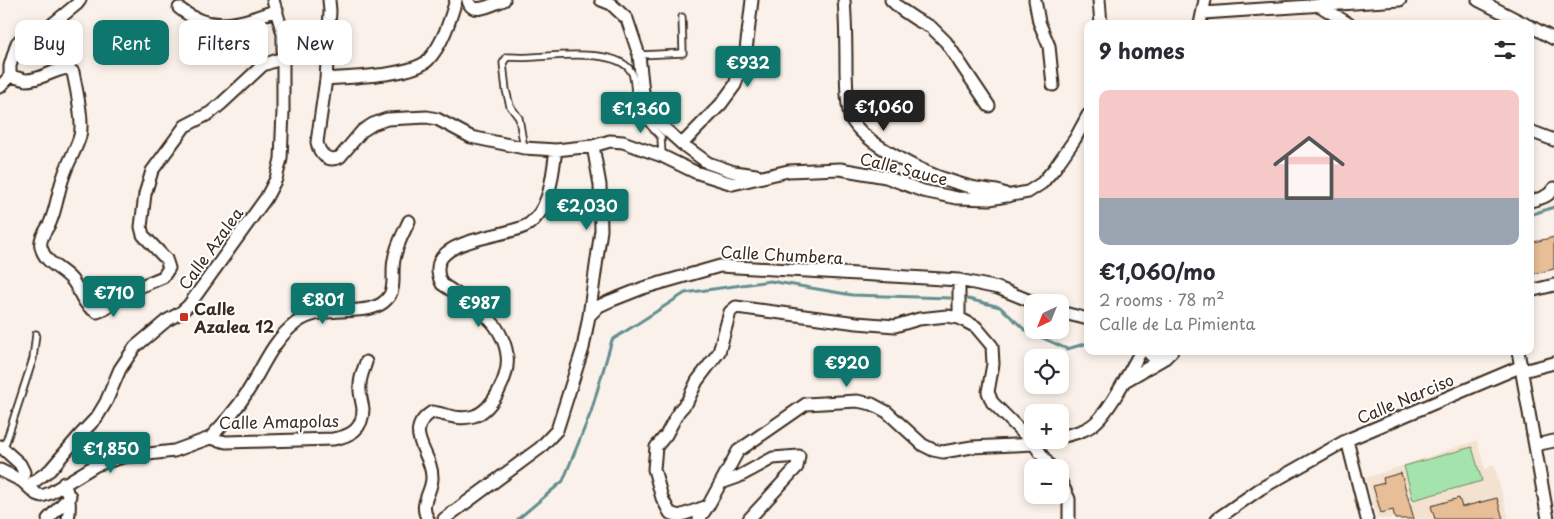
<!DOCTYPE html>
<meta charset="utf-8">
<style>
:root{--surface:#fff;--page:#f7f7f7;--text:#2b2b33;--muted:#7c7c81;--accent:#0f766e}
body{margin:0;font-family:"Playpen Sans",sans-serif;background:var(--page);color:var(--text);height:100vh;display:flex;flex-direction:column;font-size:19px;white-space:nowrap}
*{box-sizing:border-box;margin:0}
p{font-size:16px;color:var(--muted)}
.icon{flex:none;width:28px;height:28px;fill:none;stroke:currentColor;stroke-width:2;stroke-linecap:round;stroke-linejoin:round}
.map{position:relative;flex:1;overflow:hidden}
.details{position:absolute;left:1084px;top:20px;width:450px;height:335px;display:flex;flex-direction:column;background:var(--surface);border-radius:10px;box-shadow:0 2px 8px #0003}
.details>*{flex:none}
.top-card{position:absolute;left:15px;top:20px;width:475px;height:45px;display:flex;gap:10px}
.needle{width:32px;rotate:223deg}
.buttons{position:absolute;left:1024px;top:294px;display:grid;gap:10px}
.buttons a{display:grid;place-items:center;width:45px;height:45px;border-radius:10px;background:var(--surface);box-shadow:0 2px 8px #0003;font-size:25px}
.price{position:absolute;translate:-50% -42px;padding:0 11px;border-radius:5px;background:var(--accent);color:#fff;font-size:16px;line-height:32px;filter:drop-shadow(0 1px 2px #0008)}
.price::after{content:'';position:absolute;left:50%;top:30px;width:15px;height:11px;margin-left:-8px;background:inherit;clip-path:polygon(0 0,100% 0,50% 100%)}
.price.on{background:#222;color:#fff}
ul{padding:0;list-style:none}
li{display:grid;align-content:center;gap:10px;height:265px;padding:0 15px}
li span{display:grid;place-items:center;height:155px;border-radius:10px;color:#555}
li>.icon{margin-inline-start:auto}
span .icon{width:90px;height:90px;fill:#fffc;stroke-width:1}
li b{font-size:21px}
h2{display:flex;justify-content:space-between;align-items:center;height:60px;padding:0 15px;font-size:21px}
.pill{padding:0 18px;border-radius:10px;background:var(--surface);box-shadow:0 2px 8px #0003;font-size:18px;line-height:45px}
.pill.on{background:var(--accent);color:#fff}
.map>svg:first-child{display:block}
.built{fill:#f4e2d1}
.green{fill:#a4e3ab;stroke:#708664}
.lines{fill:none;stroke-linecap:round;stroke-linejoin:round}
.stream{stroke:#648e8f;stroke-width:3}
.building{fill:#e7be97;stroke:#3b2a1e}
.service-casing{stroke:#3b2a1e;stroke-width:9}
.minor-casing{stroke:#3b2a1e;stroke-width:15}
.service{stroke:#fff;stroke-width:5.5}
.minor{stroke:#fff;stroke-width:11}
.poi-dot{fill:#c8321e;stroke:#fff;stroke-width:2}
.labels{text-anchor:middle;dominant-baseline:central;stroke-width:4;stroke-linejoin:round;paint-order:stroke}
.street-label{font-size:16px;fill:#3b2a1e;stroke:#fff}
.poi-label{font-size:16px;font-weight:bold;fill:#3b2a1e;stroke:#fff;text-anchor:start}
</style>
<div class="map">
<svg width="1554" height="519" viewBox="0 0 1554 519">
<rect width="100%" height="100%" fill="#faf2ea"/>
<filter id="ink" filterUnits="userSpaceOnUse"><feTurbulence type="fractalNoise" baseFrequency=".02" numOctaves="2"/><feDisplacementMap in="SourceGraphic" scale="10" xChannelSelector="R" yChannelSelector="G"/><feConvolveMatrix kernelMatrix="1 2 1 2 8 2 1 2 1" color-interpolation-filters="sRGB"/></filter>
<g filter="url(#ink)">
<path class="built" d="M1477,440L1485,469L1494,464L1509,519H1377L1366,478Z"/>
<path class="green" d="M1472,447L1482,481L1413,500L1404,466Z"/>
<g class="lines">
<path class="stream" d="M1530,215L1554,207
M968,299L1000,307L1025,330L1067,349L1088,343
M518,519L563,481L591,412L612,340L685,293L770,281L852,295L950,298"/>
</g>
<path class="building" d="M1554,237V269L1530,275V243Z
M1401,473L1414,519H1395L1393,510L1381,513L1373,486L1384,483L1383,478Z
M1459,498L1462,507L1497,498L1503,519H1435L1431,506Z"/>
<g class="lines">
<g class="service-casing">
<path id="service" d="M639,55L683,53L682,17
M524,148L519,118L510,106L506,90L503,63L507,57C516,57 525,58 534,57C557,56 620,48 632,73C634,78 634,86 635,92C639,113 646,122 661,137L662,156
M4,448L33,359L36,334"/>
</g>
<g class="minor-casing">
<path id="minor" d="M329,0L330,11L326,79L317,142C319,153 327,163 340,157L362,131L373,124L387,119L427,117L437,119L471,137L524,148L556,150L593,146L610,141L623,142L662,156L695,172L733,184L788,171L840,169L886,177L923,191L957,198L990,199L1028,192L1042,183L1054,169L1075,139L1088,115
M468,0C471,17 493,4 504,0
M601,0L611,4L627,19L639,55L643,92L654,119L682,144L708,163L734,172L756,175
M844,0C846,24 846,48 846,73C847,87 846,101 850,115C856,139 917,169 939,177C951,181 964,186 976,188C990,191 995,188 1009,196
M891,0L902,10L917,20L931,27L946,42L989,106
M1035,0L1039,22L1049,46L1053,85
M1099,0L1101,24
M1478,0L1525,24
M1320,6L1349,24
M179,8C211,34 241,23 277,10
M1203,13L1400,0
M1200,24L1205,0
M1530,26L1554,39
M10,76C15,77 21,79 26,80C41,80 53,70 67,68L73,72C76,88 84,121 80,136C76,150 68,162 64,175C58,190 57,207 50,223C46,231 39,238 41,247C45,264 62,268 72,280C82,293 81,304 97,312L105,309L127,292L163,277L169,268L166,259L143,235L141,227L145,194L152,171L185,126L210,113L221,104L263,65L283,58
M326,79C349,77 413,76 428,60C443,44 450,20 456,0
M0,87L10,76V66L17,43L26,34L50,26L77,4L80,0
M1530,131L1554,140
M682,144L721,104L735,85L746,50L752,0
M1530,201C1539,199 1549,197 1554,188
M959,280V318
M1530,291L1554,285
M1060,312L1088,319
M589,316L601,230L600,185L593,146
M1147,351L1155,359L1165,358L1172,351
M1518,351L1548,519
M1523,371L1554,363
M1125,381L1165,358
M1060,437C1072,434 1087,431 1096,422C1110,410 1131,369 1141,351
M210,438C224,423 237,409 248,391C263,367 273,340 296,323C323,302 368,319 386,300C397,290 391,273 394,260C396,246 403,234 409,221
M1535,445L1554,441
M0,446L20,464L24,472L22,481
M0,470L22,481L36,494L42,496L50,493L96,465L123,457L174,451L210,438L226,442L333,439C351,436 363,429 363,409C362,401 359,393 360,385C360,377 364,369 366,362
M1060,480L1069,499V519
M64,483C69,496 71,505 68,519
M721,483L738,477L773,458L799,456L797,467L749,519
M28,486L50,470L80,435L97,417L106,402L120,369L135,347L166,321L180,313L189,305L266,198L276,179L281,159L283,111V34L273,0
M708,506L679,516L670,513L662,498L654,469L656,447L666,435L679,411L687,402L697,381L719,352L730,312L736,307L857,323L895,326L919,319L947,316L959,318L976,327L992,346L993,364L988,392L992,402L1034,444L1051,468
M48,519L70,496
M428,519C418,504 432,493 432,478C433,453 401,432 432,412C446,414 459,421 474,416C493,410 510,375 507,355C506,344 499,329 491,321C478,306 458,295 442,284C418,237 507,239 529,224C551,208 552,175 556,150
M444,519L540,448L557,430L583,348L589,316L599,306L610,301L643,288L720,266L959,280L998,288L1033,302
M699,519L708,506L738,451L806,404L857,401L872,404L887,412L923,445L933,450L943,452L972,447L1034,444L1048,440
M1217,519L1260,489L1347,440
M1367,519L1347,440L1522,366"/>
</g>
<use href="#service" class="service"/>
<use href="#minor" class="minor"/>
</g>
</g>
<rect class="poi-dot" x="179" y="312" width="10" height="10" rx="2.5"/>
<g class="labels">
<g class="street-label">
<text transform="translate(904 168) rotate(14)">Calle Sauce</text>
<text transform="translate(210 248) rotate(-54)">Calle Azalea</text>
<text transform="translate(782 254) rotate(3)">Calle Chumbera</text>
<text transform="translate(1405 398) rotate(-23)">Calle Narciso</text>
<text transform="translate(279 421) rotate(-1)">Calle Amapolas</text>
</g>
<g class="poi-label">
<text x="194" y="308">Calle<tspan x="194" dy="18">Azalea 12</tspan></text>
</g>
</g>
</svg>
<div class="buttons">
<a><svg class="needle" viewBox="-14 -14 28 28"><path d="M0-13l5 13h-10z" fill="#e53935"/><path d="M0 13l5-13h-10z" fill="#7c7c81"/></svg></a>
<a><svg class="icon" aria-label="locate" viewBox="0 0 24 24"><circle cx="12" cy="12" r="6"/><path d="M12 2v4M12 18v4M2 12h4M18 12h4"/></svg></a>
<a>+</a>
<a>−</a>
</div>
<b class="price" style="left:748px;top:88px">€932</b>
<b class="price on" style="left:884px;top:132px">€1,060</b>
<b class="price" style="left:641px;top:134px">€1,360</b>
<b class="price" style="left:587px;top:231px">€2,030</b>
<b class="price" style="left:114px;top:318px">€710</b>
<b class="price" style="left:323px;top:325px">€801</b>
<b class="price" style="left:479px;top:328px">€987</b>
<b class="price" style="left:847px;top:388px">€920</b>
<b class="price" style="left:111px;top:474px">€1,850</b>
<div class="top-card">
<a class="pill">Buy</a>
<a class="pill on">Rent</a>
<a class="pill">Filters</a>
<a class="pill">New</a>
</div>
<section class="details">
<h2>9 homes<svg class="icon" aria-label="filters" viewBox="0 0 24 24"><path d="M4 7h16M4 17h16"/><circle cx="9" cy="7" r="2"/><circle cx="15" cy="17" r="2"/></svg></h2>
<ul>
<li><span style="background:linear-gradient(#f6c9c9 70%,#9aa5b1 0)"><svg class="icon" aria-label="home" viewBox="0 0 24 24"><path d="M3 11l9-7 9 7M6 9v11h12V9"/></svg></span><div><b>€1,060/mo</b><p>2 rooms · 78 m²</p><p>Calle de La Pimienta</p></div></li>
</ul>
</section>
</div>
